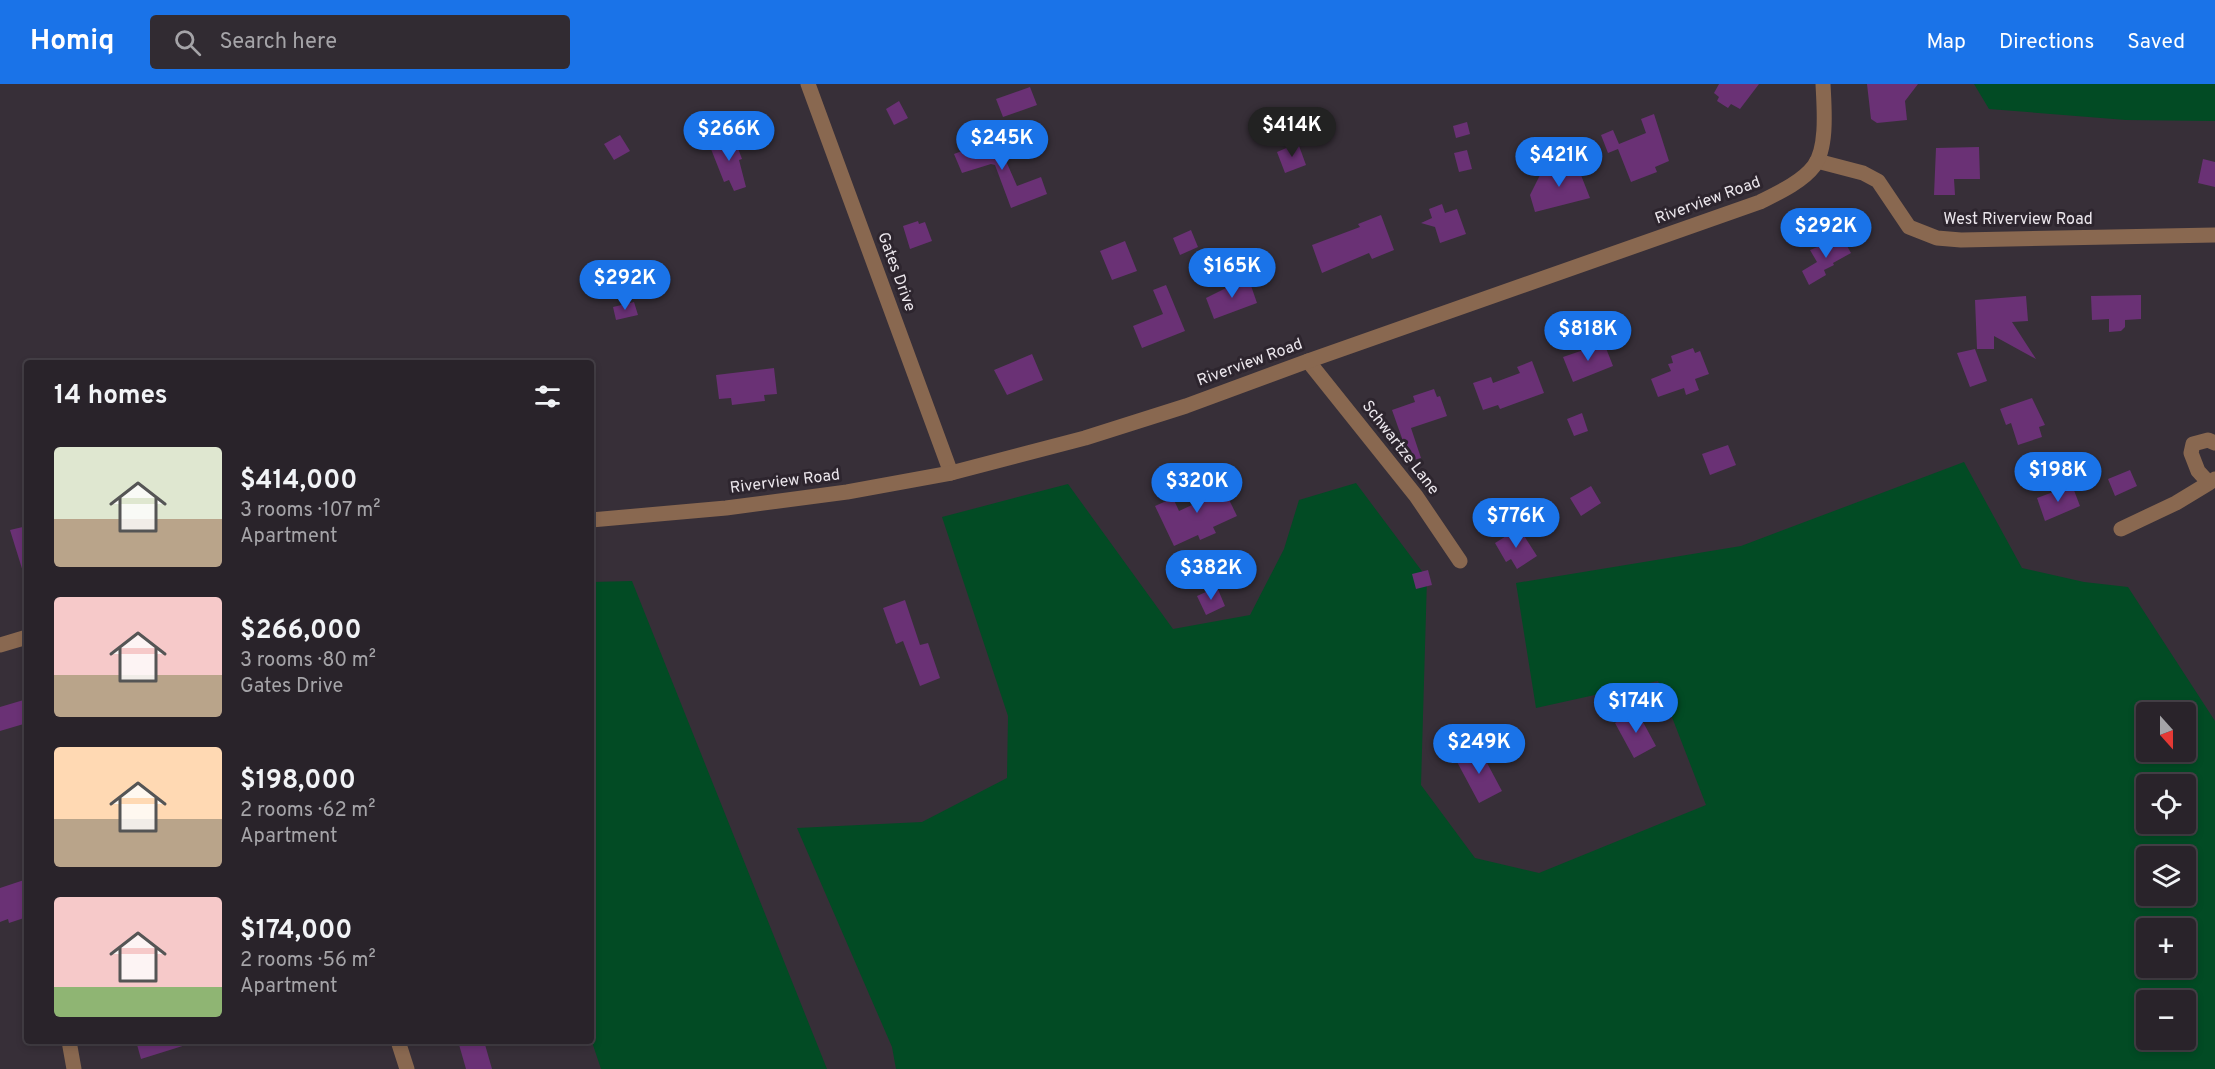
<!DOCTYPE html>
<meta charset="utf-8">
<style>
:root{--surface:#29232a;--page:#312b32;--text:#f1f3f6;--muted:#a5a4a8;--line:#454047;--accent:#1a73e8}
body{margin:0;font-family:Overpass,sans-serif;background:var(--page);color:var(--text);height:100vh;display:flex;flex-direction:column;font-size:22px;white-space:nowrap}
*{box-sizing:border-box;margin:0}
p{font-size:20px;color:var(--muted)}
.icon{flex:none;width:33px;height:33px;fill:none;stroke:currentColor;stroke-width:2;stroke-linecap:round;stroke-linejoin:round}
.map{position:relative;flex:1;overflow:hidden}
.drawer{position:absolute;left:24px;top:276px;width:570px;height:684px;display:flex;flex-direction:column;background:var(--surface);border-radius:6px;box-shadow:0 3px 9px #0003,0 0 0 2px var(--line)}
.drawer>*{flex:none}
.needle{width:39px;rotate:159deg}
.fabs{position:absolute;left:2136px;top:618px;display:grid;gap:12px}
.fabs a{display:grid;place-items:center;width:60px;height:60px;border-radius:6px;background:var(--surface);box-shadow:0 3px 9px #0003,0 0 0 2px var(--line);font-size:30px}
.price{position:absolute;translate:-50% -51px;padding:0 14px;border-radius:21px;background:var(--accent);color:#fff;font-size:20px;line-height:39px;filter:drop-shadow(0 2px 3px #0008)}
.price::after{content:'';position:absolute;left:50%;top:36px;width:18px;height:14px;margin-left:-9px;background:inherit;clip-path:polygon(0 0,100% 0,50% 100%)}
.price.active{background:#222;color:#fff}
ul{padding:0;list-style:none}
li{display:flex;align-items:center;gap:18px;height:150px;padding:0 30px}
li span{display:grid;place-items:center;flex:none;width:168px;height:120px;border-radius:6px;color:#555}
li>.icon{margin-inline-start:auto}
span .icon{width:72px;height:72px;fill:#fffc;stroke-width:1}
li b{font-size:26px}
h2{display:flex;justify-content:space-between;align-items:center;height:72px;padding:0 30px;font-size:26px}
header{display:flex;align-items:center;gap:36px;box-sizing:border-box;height:84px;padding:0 30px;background:var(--accent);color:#fff}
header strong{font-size:28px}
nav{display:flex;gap:33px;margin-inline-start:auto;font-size:21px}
.search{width:420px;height:54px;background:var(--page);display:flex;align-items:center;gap:15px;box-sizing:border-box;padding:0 21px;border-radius:6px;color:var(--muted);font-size:22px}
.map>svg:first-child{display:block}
.green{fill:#024b24;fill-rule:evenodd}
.building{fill:#6a3175}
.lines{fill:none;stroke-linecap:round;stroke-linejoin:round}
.minor{stroke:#896850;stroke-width:15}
.tertiary{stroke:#896850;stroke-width:15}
.labels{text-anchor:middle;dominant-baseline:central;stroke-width:6;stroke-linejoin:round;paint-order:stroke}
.street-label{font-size:16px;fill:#ece7ed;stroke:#2d252e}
</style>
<header>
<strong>Homiq</strong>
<div class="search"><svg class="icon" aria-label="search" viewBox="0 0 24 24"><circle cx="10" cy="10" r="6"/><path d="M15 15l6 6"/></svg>Search here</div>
<nav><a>Map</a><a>Directions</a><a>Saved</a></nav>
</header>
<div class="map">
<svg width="2215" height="985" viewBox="0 0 2215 985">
<rect width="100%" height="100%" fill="#372f38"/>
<path class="green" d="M1974,0H2215V37L2126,36L1989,25Z
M1964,378L2022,484L2084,498L2128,503L2215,637V985H896L892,963L797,744L922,738L1007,694L1008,632L942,433L1068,400L1173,545L1250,531L1284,465L1299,416L1356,399L1427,494L1421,701L1475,774L1539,789L1706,721L1658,597L1536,624L1516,499L1741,462ZM2146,628H2186V668H2146ZM2146,700H2186V740H2146ZM2146,772H2186V812H2146ZM2146,844H2186V884H2146ZM2146,916H2186V956H2146Z
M632,497L827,985H601L591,955V498Z"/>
<path class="building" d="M1719,0H1759L1740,25L1731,20L1728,24L1717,17L1719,13L1714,9Z
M1867,0H1918L1905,17L1907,36L1877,39L1871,35Z
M1030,3L1037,21L1003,33L996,15Z
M899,17L908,34L894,41L886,25Z
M1654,30L1669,77L1655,83L1657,88L1631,98L1618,65L1608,69L1601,51L1613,46L1619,60L1646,49L1641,35Z
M1467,38L1470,50L1456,54L1453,42Z
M620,51L630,67L614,76L604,60Z
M733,51L742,75L739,76L746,103L734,107L729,96L724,98L709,60Z
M1007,54L1015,73L1006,77L1017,102L1041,93L1047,110L1011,124L995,81L991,80L962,89L954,70L967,65L969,70Z
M1298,59L1306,81L1285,89L1277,68Z
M1979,63L1980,95H1954L1955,111H1934L1936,64Z
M1467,66L1472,85L1459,88L1454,69Z
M2203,75L2215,78V103L2198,99Z
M1577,81L1590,114L1535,128L1530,111L1542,87Z
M1442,120L1445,129L1457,125L1466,150L1440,159L1435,143L1421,139L1432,134L1429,125Z
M1381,131L1394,166L1372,175L1369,169L1322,189L1312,161L1360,143L1358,140Z
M918,137L919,140L925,138L932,157L910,165L903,142Z
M1191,146L1198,163L1180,171L1173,154Z
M1842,153L1851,169L1833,179L1834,181L1824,186L1826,191L1809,201L1802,187L1817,178L1810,166Z
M1125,157L1137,187L1112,196L1100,167Z
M1248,193L1257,219L1214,235L1206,214Z
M1166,201L1185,247L1142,264L1133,242L1163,230L1153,206Z
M2141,211V235L2125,236V243L2121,247L2109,248V235L2092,236L2091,212Z
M2026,212L2028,237L2012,238L2036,275L1994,252V265H1977L1975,216Z
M634,218L638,231L616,236L613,223Z
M1604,259L1613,282L1573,298L1563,273Z
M1693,264L1695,269L1700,267L1709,290L1695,295L1699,306L1686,311L1684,304L1658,313L1651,295L1671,287L1668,280L1673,279L1671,272Z
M1975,265L1987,297L1970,303L1957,269Z
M1032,270L1043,296L1007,311L994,286Z
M1532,277L1544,309L1500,325L1498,321L1483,326L1473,299L1491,293L1493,299L1520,289L1517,283Z
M774,284L777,310L764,311L765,317L732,321L731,314L719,315L716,291Z
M1434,305L1437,313L1440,312L1447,332L1411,344L1421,374L1410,377L1392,326L1415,318L1413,312Z
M2032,314L2045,341L2039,343L2042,353L2018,361L2011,339L2006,341L2000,325Z
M1582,329L1588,347L1574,352L1567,335Z
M1728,361L1736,381L1710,391L1702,370Z
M2130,386L2137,402L2115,412L2108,395Z
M1218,393L1237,432L1213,443L1216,449L1200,456L1198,451L1174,462L1155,422L1173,414L1179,427L1207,414L1201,401Z
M2072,401L2080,422L2045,437L2037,414Z
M1591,402L1601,419L1581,432L1570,414Z
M27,442V490L24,491L10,446Z
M1519,444L1537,472L1517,485L1511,475L1506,478L1495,459Z
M1428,486L1432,501L1416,505L1412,490Z
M1217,503L1225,522L1206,531L1197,512Z
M905,516L920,561L928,559L940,594L920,602L903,557L896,560L883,524Z
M27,615V639L0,647V623Z
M1637,627L1656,662L1634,674L1615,639Z
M1479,664L1502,707L1479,719L1456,676Z
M24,796L27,804V826L23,827L24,834L9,839L8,835L0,838V804Z
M136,957H188L189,960L141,975Z
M458,957H484L492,985H466Z"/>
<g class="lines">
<path class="minor" d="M808,0L951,389
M1817,77L1863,89L1878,97L1909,143L1937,154L1961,156L2215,151
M1308,277L1416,412L1460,477
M2215,359L2208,356L2193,360L2191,369L2198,387L2209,399L2215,395
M2121,445L2176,419L2209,399
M69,957L74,985
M398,957L407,985"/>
<path class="tertiary" d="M591,436L726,424L847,408L951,389L1085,354L1186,322L1308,277L1760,118C1778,109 1802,98 1814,82C1828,63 1824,22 1823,0
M0,561L27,553"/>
</g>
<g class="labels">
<g class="street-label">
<text transform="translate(1708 117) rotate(-20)">Riverview Road</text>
<text x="2018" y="136">West Riverview Road</text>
<text transform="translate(896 188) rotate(70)">Gates Drive</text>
<text transform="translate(1250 279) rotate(-20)">Riverview Road</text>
<text transform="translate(1400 364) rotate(52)">Schwartze Lane</text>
<text transform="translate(785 398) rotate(-7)">Riverview Road</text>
</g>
</g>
</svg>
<div class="fabs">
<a><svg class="needle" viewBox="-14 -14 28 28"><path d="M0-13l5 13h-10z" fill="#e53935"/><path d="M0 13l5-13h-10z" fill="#a5a4a8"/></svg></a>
<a><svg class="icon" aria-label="locate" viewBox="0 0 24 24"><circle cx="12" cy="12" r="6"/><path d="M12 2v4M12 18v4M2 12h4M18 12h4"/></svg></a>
<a><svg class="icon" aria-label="layers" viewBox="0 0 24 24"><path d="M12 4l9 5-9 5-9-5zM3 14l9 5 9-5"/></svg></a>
<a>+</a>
<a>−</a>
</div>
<b class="price active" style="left:1292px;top:74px">$414K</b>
<b class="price" style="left:729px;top:78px">$266K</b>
<b class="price" style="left:1002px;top:87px">$245K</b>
<b class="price" style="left:1559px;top:104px">$421K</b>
<b class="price" style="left:1826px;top:175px">$292K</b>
<b class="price" style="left:1232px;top:215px">$165K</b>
<b class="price" style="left:625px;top:227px">$292K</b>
<b class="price" style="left:1588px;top:278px">$818K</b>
<b class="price" style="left:2058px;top:419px">$198K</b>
<b class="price" style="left:1197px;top:430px">$320K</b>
<b class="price" style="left:1516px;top:465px">$776K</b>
<b class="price" style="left:1211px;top:517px">$382K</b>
<b class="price" style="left:1636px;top:650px">$174K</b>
<b class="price" style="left:1479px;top:691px">$249K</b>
<section class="drawer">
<h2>14 homes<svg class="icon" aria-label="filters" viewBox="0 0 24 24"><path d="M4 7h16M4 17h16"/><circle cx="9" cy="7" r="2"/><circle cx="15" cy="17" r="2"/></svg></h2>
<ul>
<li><span style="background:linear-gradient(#dfe7d0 60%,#b9a48a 0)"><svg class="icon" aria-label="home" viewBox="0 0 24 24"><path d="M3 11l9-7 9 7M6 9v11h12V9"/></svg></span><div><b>$414,000</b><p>3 rooms · 107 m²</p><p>Apartment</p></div></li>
<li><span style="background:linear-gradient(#f6c9c9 65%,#b9a48a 0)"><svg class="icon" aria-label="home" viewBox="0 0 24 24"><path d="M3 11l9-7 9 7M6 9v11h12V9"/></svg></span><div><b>$266,000</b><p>3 rooms · 80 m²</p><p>Gates Drive</p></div></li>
<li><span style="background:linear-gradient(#ffd9b3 60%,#b9a48a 0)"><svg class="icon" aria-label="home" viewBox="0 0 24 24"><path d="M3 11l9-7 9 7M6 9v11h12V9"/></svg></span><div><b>$198,000</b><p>2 rooms · 62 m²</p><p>Apartment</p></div></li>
<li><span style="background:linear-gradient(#f6c9c9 75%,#8fb573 0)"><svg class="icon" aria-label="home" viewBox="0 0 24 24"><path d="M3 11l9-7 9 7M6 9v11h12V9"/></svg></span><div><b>$174,000</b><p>2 rooms · 56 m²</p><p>Apartment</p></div></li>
</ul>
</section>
</div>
